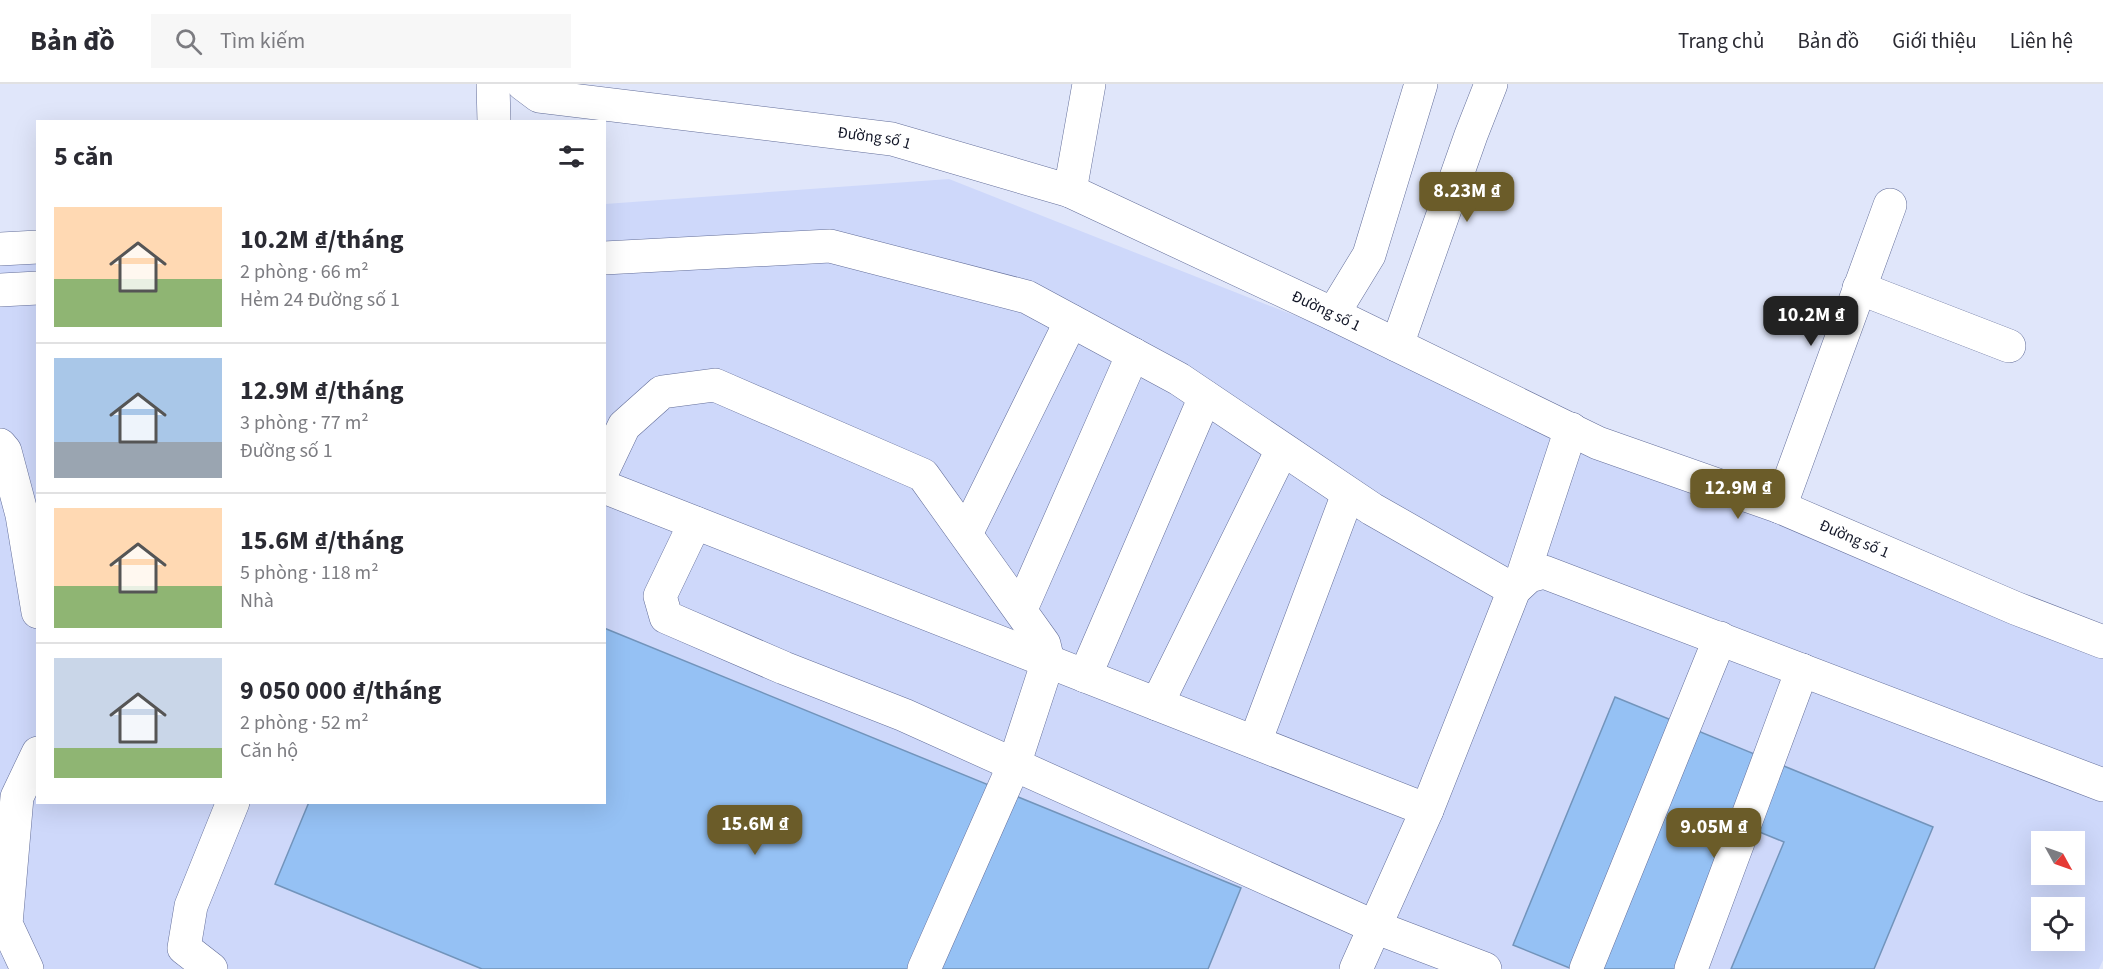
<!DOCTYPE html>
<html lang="vi">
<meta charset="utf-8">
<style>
:root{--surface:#fff;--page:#f7f7f7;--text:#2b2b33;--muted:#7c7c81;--line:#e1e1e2;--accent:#6b5c29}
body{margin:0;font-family:"Source Sans 3",sans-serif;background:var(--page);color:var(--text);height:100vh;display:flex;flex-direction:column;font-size:22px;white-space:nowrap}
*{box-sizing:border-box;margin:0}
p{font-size:20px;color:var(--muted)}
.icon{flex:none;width:33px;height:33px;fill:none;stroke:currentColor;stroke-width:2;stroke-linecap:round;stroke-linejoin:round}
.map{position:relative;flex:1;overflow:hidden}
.panel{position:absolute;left:36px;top:36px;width:570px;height:684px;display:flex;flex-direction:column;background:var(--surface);border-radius:0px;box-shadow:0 6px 24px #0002}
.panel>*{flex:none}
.needle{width:39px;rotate:130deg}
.fabs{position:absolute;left:2031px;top:747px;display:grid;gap:12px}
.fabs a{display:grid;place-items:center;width:54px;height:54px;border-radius:0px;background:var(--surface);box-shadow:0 6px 24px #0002;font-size:30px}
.price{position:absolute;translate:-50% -51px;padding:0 14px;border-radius:12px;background:var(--accent);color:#fff;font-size:20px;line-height:39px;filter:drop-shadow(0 2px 3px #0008)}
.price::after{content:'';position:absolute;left:50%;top:36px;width:18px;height:14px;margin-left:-9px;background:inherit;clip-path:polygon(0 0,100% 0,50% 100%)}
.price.selected{background:#222;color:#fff}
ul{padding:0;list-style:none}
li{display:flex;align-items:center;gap:18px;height:150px;padding:0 18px}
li+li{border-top:2px solid var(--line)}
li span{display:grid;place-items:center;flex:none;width:168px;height:120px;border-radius:0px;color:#555}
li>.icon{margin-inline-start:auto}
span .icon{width:72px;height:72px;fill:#fffc;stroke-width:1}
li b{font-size:26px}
h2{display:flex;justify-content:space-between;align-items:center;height:72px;padding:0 18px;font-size:26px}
header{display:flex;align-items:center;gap:36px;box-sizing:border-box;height:84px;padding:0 30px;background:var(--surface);border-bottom:2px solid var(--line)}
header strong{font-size:28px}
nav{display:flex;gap:33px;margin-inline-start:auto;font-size:21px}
.search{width:420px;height:54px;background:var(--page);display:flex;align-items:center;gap:15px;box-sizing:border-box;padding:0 21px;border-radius:0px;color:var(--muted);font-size:22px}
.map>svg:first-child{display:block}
.built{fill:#ced8fa;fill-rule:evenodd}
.building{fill:#95c1f4;stroke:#7294bb;stroke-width:1.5}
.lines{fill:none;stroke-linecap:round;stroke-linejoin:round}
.minor-casing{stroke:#636e9a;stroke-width:34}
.minor{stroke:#fff;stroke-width:33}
.labels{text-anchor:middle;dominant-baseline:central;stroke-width:5;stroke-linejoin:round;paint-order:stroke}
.street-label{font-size:16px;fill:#121627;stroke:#fff}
</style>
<header>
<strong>Bản đồ</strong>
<div class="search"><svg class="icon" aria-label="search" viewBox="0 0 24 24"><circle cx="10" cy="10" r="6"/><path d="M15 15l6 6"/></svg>Tìm kiếm</div>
<nav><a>Trang chủ</a><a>Bản đồ</a><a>Giới thiệu</a><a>Liên hệ</a></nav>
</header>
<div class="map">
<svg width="2103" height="885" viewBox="0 0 2103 885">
<rect width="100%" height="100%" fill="#e0e6fa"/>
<path class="built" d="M949,95L2103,551V876L2099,885H0V164L37,161L38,718H604L605,120ZM2042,758H2074V790H2042ZM2042,824H2074V856H2042Z"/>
<path class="building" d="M604,544L1241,804L1208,885H482L275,800L309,718H604Z
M1615,613L1933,743L1874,885H1731L1784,758L1757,747L1700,885H1572L1513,861Z"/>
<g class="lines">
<g class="minor-casing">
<g id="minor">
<path d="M493,0L494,38"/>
<path id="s1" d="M523,0L539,12L892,55L1070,107L1333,230L1598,359L1780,423L2015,524L2103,558"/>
<path d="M1070,107L1089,0"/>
<path d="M0,165L38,163"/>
<path d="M604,174L830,162L1027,213L1179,295L1372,425L1514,506"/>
<path d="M1859,204L2009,262"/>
<path d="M0,206L38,204"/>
<path d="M1333,230L1369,171L1421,0"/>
<path d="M1397,261L1471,51L1491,0"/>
<path d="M0,361L5,367L22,431L38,528"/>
<path d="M604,384L624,342L662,308L715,301L923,391L1044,560L1048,577L1014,681L924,885"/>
<path d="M604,403L1427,726"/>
<path d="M1780,423L1890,121"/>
<path d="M695,439L660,512L666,533L784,584L904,631L1375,843L1485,885"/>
<path d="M966,450L1071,237"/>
<path d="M1521,497L1571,345"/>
<path d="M1021,525L1133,270"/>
<path d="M1085,592L1205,313"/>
<path d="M1157,620L1282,366"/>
<path d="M1255,658L1348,410"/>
<path d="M27,885L6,840L17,713L38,669"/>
<path d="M211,885L184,864L191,822L233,718"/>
<path d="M1356,885L1427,726L1514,506L1529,492L1544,488L2103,701"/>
<path d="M1586,885L1720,554"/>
<path d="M1691,885L1802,586"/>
</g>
</g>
<use href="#minor" class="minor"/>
</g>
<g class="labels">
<g class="street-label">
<text stroke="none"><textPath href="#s1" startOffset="358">Đường số 1</textPath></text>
<text stroke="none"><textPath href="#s1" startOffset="844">Đường số 1</textPath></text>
<text stroke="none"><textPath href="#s1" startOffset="1420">Đường số 1</textPath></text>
</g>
</g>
</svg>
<div class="fabs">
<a><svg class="needle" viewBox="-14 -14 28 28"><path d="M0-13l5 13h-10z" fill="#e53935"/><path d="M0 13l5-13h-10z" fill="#7c7c81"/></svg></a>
<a><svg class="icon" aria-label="locate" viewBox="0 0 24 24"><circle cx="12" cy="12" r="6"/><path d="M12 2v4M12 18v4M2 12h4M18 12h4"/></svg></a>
</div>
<b class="price" style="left:1467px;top:139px">8.23M ₫</b>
<b class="price selected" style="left:1811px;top:263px">10.2M ₫</b>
<b class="price" style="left:1738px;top:436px">12.9M ₫</b>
<b class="price" style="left:755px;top:772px">15.6M ₫</b>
<b class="price" style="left:1714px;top:775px">9.05M ₫</b>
<section class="panel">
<h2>5 căn<svg class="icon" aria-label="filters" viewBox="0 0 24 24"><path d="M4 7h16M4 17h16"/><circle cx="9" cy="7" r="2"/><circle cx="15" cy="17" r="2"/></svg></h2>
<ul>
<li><span style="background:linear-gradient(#ffd9b3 60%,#8fb573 0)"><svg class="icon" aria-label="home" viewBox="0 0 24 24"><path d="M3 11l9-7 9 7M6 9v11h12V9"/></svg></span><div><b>10.2M ₫/tháng</b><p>2 phòng · 66 m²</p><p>Hẻm 24 Đường số 1</p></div></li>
<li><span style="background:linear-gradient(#a9c7e8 70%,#9aa5b1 0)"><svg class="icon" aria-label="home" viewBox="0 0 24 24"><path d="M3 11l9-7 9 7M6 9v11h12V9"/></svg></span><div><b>12.9M ₫/tháng</b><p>3 phòng · 77 m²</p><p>Đường số 1</p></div></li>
<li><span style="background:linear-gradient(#ffd9b3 65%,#8fb573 0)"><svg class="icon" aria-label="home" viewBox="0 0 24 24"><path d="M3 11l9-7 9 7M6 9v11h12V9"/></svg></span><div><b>15.6M ₫/tháng</b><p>5 phòng · 118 m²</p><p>Nhà</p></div></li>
<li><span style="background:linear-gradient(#c9d6e8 75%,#8fb573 0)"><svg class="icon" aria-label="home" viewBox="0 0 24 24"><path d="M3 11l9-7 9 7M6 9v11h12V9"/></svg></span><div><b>9 050 000 ₫/tháng</b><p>2 phòng · 52 m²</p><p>Căn hộ</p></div></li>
</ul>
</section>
</div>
